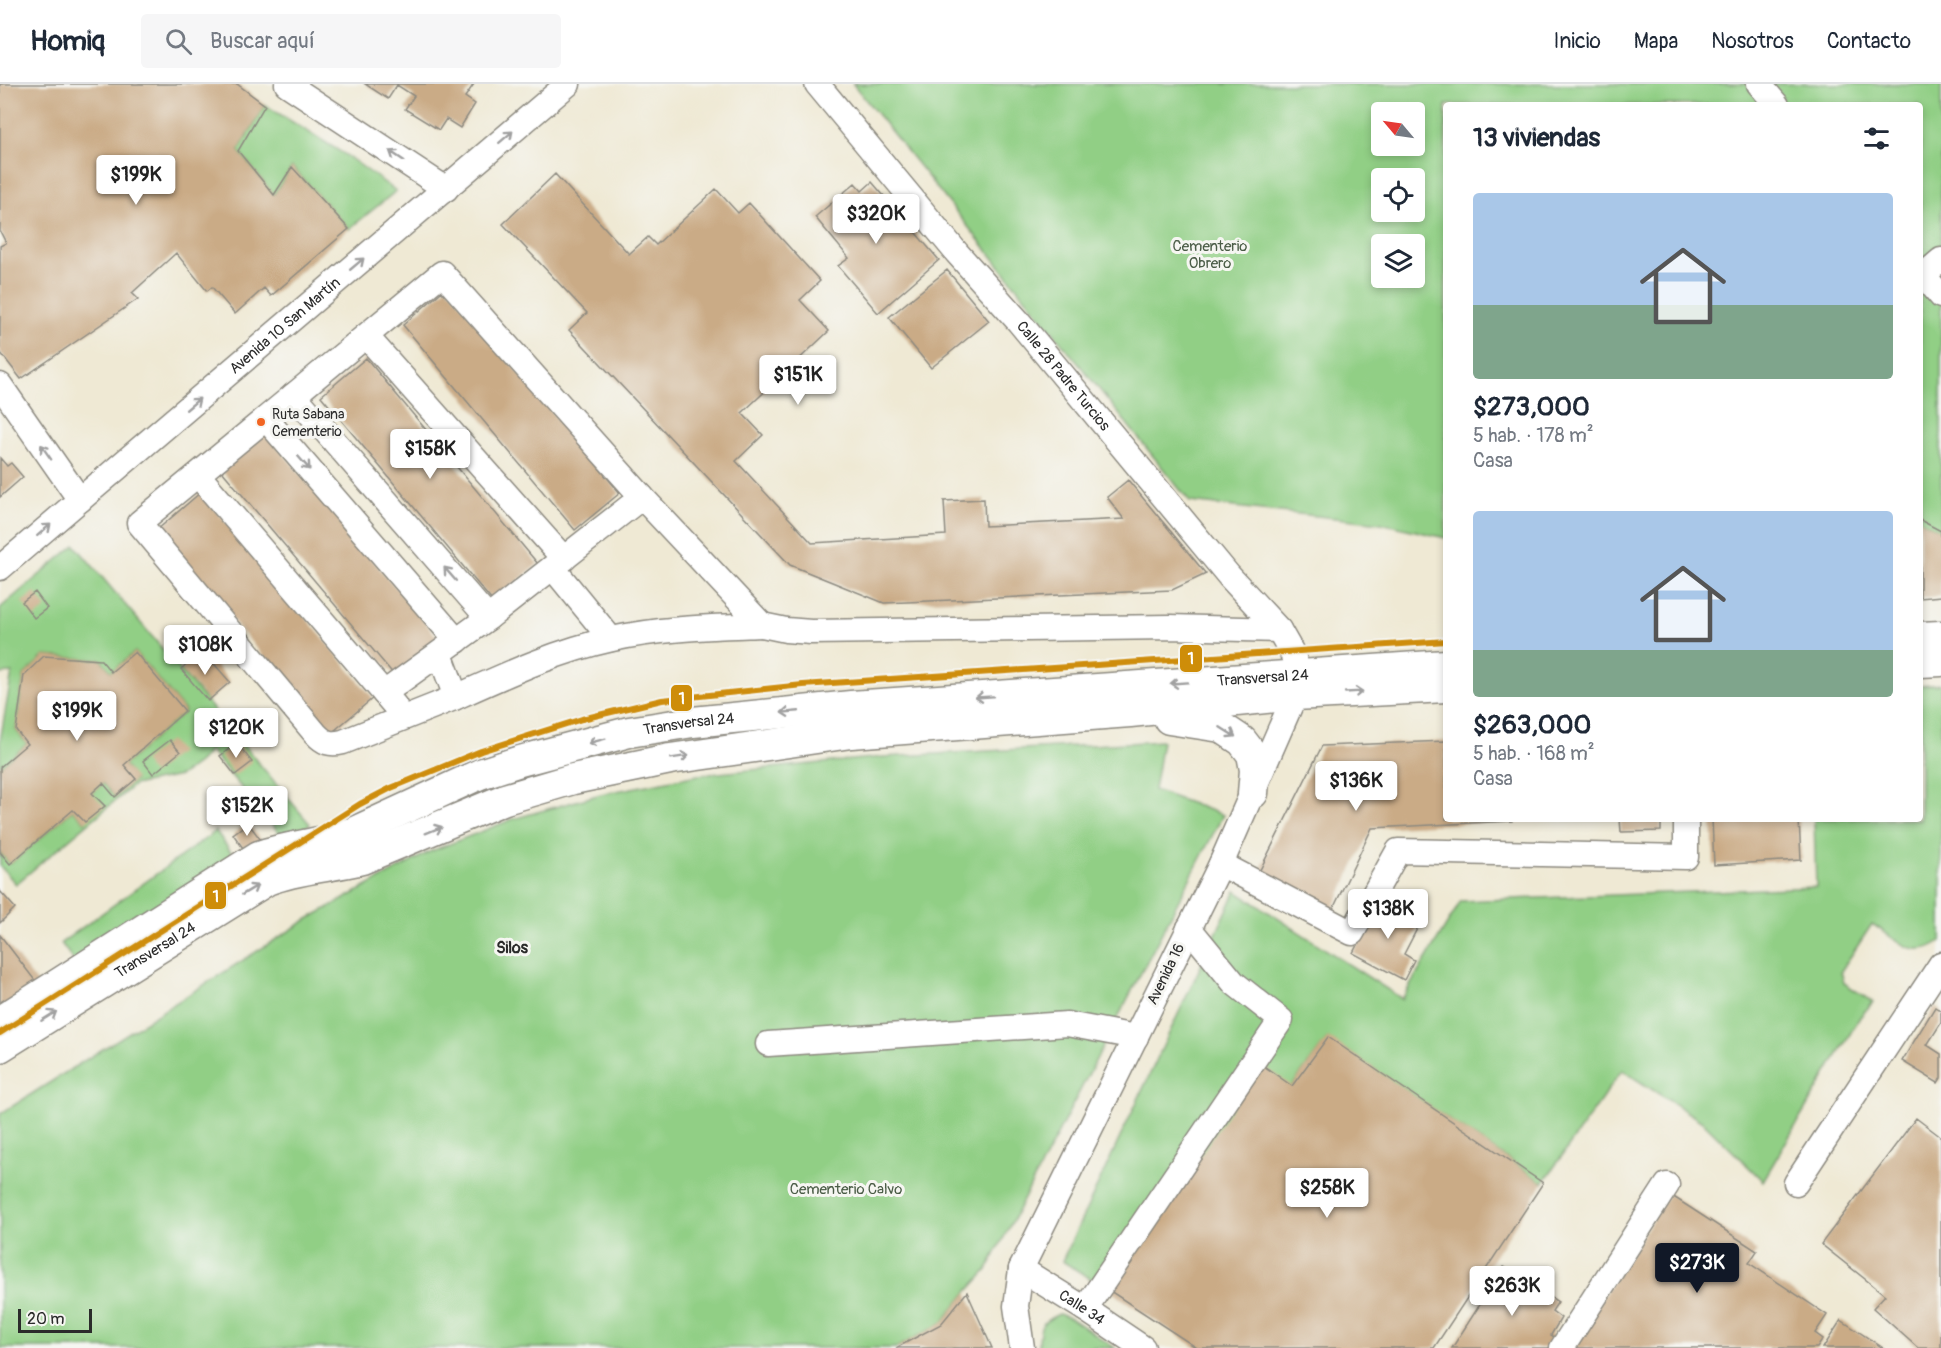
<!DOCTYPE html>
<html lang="es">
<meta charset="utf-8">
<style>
:root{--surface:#fff;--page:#f6f6f7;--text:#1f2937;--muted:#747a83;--line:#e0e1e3;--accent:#111827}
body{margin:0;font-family:Pangolin,sans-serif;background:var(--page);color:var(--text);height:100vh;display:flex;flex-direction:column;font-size:22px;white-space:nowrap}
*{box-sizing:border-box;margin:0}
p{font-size:20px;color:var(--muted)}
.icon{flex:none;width:33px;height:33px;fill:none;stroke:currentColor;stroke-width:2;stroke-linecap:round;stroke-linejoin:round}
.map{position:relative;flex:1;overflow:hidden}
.side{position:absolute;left:1443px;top:18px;width:480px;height:720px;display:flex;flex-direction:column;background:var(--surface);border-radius:6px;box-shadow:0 3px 9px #0003}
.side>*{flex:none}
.needle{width:39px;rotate:299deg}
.fabs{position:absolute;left:1371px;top:18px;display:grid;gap:12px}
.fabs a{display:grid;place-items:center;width:54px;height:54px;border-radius:6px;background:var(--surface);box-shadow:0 3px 9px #0003;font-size:30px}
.scale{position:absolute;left:18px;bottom:15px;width:74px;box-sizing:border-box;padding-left:6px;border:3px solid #2b2b2b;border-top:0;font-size:16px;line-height:21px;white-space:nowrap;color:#2b2b2b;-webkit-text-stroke:4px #f6f6f2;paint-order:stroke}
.price{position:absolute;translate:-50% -51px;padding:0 14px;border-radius:6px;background:#fff;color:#222;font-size:20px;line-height:39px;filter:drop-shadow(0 2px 3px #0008)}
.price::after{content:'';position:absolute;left:50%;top:36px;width:18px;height:14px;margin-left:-9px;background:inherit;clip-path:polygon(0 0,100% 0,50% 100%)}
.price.active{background:var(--accent);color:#fff}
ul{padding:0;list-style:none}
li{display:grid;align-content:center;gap:12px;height:318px;padding:0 30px}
li span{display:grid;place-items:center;height:186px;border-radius:6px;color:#555}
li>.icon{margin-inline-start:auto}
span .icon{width:108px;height:108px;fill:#fffc;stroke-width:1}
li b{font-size:26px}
h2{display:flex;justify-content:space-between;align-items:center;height:72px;padding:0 30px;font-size:26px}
header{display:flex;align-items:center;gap:36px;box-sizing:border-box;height:84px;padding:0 30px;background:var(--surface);border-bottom:2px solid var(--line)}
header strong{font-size:28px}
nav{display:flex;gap:33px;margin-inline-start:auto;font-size:21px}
.search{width:420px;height:54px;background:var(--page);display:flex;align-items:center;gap:15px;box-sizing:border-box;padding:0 21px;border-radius:6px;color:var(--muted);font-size:22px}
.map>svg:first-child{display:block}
.green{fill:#91cf85;stroke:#5e7d58;stroke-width:1.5;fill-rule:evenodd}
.building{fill:#caab86}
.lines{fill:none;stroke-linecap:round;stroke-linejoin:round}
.minor-casing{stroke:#8d8a80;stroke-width:27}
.major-casing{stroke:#8d8a80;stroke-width:33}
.minor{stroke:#fff;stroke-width:24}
.major{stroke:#fff;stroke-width:30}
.rail-1-casing{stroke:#f6f6f2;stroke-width:10}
.rail-1{stroke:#ce8d09;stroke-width:6}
.oneway{stroke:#a0a0a0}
.bus-dot{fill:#f26522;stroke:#f6f6f2;stroke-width:2}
.labels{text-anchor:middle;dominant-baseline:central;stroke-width:6;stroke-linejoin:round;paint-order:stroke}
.bus-label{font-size:14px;fill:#2b2b2b;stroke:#f6f6f2;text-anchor:start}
.park-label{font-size:15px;fill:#4a5c46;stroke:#f6f6f2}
.street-label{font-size:15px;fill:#2b2b2b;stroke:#f6f6f2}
.neighbourhood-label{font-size:16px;font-weight:bold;fill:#2b2b2b;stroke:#f6f6f2}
.line-badge{stroke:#f6f6f2;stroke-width:2}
.badge-label{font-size:16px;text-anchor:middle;font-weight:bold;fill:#fff}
</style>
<header>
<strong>Homiq</strong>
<div class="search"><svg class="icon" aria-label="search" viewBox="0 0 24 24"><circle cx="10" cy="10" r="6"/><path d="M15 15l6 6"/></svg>Buscar aquí</div>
<nav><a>Inicio</a><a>Mapa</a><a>Nosotros</a><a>Contacto</a></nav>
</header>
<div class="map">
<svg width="1941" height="1264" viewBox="0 0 1941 1264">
<rect width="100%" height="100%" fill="#f6f6f2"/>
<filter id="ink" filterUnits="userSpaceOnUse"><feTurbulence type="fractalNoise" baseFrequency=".0167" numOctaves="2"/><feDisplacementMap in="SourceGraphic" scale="12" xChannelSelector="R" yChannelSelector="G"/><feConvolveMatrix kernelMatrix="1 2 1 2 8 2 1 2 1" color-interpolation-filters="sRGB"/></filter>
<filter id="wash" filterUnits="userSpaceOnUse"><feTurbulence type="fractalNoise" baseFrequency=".008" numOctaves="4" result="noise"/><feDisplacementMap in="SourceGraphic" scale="24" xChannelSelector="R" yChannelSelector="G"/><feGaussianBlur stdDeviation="1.35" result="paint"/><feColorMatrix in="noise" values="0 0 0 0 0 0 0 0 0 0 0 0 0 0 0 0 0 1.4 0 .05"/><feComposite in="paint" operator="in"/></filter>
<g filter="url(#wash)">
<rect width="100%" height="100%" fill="#efe9d4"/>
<path class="green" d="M853,0H1941V447L1920,436V21H1446V454L1381,439L1190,418ZM1382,28H1414V62H1382ZM1382,94H1414V128H1382ZM1382,160H1414V194H1382Z
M265,21L346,71L396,107L349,145L292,83L274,111L238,67Z
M75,461L310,740L286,757L209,665L207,670L198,679L180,692L134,701L16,800L0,782V768L10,780L73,726L85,738L92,709L103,699L115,713L135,696L124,681L185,627L135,568L111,588L101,576L44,572L24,591L16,646L27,660L0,683V657L12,589L0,590V524Z
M1941,600V857C1912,878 1896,854 1872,840L1841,887L1844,899L1873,918L1860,933L1763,1097L1704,1039L1622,986L1543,1099L1328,954L1292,1002L1110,1207L1062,1177L1236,807L1402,915L1461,817L1816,803L1814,735H1920V602Z
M1162,657L1154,706L1223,731L987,1186L967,1208L941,1240L896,1264H0V1030L308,835L429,768L513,735L601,710L698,691L883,673Z
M216,747L238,778L76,880L61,859Z
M1059,1230L1072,1235L1115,1264H1039C1039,1243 1039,1239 1059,1230Z"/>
<g id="blocks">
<path class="building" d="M0,0H237L265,21L238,67L274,111L292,83L349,145L271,212L264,204L235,230L212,203L207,207L176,169L132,209L138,215L21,295L0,268V162L6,159L0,147Z
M365,0H474L465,13L475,20L460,44L446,35L439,46L405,25L414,12L397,1L388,15Z
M555,90L629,170L648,153L656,161L716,105L738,129L749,119L820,197L800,216L829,247L742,329L763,351L736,377L812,459L946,451L944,417L984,415L985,442L1124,435L1107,413L1128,396L1206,490L1172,506L884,519L790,481L569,246L587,229L503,140Z
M872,98L939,176L878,229L838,182L849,174L815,133L855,99L862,107Z
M947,186L989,237L931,284L889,233Z
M447,203L620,409L575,446L403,241Z
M366,274L538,480L493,518L321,312Z
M266,349L439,555L395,592L222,387Z
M0,374L7,382L11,379L23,393L0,413Z
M201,408L373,614L329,651L157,446Z
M1920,436L1941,447V512L1920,514Z
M35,508L47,524L34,534L22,518Z
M202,566L230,598L208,617L181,585Z
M135,568L185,627L124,681L136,695L115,713L103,699L92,709L105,722L85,738L73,726L10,780L0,768V683L27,660L16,646L24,591L44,572L101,576L111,588Z
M170,656L180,668L153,690L143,677Z
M1446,657V735H1512V737L1372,744L1332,827L1258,790L1322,662Z
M237,659L252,678L235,691L220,672Z
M1620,735H1661V747L1621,748Z
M1712,735H1799L1801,776L1714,781Z
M248,739L261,756L245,767L233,750Z
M0,807L15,824L0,839Z
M1380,816L1421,837L1404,870L1414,876L1404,896L1353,869Z
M0,851L40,903L0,928Z
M1935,923L1941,927V939L1927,961L1941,970V994L1938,999L1902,977Z
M1328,953L1543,1099L1434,1264H1197L1110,1207L1261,980L1292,1002Z
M1916,1034L1941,1053V1264H1918L1873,1224L1885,1211L1821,1160Z
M1669,1110L1757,1167L1749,1179L1827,1231L1815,1249L1823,1255L1817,1264H1570Z
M1504,1183L1558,1218L1552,1227L1561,1234L1551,1251L1559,1256L1554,1264H1452Z
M967,1208L992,1264H896L941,1240Z
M1841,1236L1883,1264H1823Z"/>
</g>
</g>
<g filter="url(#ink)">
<use href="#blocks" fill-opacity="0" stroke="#8d8a80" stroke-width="1.5"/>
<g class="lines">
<g class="minor-casing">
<g id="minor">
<path d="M287,0L446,105"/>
<path id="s1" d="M817,0L957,169L1019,238L1229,492L1279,546L1291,567L1300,590L1295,611L1221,780L1021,1185L1016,1222L1022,1264"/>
<path d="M1759,0L1777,21"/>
<path d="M1920,187L1941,212"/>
<path d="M442,189L642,413L762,541C712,543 661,544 612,555C557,567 505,591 454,614C417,629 380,643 343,658C330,661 324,659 315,649L139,439Z"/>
<path d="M1920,194L1941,176"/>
<path d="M366,252L564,475"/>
<path d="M0,301L80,416"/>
<path d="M294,311L488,534"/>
<path d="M266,335L457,557"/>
<path d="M198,391L395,622"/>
<path id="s2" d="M0,484L568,0"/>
<path d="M553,484L611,555"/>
<path d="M762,541L786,546L811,548L1170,543L1279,546"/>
<path d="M440,570L456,613"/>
<path d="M384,609L488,534L642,413"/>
<path d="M1221,780L1352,849L1398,767L1686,773V735"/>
<path d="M768,960L1067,940L1136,953"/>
<path d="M1796,1099L1941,880"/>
<path id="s3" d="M1021,1185L1085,1225L1143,1264"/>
<path d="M1085,1225L1281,936L1234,899L1189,844"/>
<path d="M1562,1264L1667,1101"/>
</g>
</g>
<g class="major-casing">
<g id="major">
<path d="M1920,553L1941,552"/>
<path d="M1920,578L1941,577"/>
<path d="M1169,635L1221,643L1242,657L1252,670L1255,686L1253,709"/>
<path id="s4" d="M0,937L259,772C289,762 321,760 352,749L480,690L520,677L629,648L693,638L851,622L1446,581"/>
<path id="s5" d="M0,963L267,796C297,784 330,783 362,775L505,715L573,695L670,675L851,649L1130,628L1295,611L1446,603"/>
</g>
</g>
<use href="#minor" class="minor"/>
<use href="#major" class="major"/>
<g class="rail-1-casing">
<path id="rail-1" d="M0,949L360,720L391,704L481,667L582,635L662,616L803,601L1446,557"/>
</g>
<use href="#rail-1" class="rail-1"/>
</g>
<defs><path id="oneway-shaft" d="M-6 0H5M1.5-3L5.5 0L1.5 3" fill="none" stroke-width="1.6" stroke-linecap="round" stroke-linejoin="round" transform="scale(1.5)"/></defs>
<g class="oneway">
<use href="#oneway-shaft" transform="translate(506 53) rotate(-41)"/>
<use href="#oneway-shaft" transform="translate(397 72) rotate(-146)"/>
<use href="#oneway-shaft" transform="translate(357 180) rotate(-40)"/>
<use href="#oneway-shaft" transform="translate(193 320) rotate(-40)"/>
<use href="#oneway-shaft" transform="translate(46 368) rotate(-125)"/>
<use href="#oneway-shaft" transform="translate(304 379) rotate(49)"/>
<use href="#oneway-shaft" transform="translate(44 446) rotate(-41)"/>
<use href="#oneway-shaft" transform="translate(450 490) rotate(-131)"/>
<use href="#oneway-shaft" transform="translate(1179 599) rotate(176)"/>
<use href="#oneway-shaft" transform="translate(1354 608) rotate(-3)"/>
<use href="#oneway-shaft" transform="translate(984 613) rotate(176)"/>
<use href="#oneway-shaft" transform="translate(790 628) rotate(175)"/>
<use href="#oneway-shaft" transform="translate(1228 648) rotate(32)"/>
<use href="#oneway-shaft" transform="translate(597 657) rotate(165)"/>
<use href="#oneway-shaft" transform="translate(680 673) rotate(-9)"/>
<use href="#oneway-shaft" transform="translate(434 746) rotate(-22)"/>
<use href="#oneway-shaft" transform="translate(250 806) rotate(-31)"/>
<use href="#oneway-shaft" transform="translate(49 932) rotate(-32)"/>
</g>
</g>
<circle class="bus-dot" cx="261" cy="338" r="5"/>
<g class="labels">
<g class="bus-label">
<text x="272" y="330">Ruta Sabana<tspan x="272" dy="17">Cementerio</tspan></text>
</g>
<g class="park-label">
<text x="1210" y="162">Cementerio<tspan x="1210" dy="17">Obrero</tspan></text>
<text x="846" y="1105">Cementerio Calvo</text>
</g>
<g class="street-label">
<text stroke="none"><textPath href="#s2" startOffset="374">Avenida 10 San Martín</textPath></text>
<text stroke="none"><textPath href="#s1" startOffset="382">Calle 28 Padre Turcios</textPath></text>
<text stroke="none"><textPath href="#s4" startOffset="1335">Transversal 24</textPath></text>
<text stroke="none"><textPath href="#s4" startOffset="759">Transversal 24</textPath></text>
<text stroke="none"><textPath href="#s5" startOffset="183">Transversal 24</textPath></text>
<text transform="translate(1166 890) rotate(-64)">Avenida 16</text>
<text stroke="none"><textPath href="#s3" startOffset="72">Calle 34</textPath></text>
</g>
<g class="neighbourhood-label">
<text x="512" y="864">Silos</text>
</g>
</g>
<g class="line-badge">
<rect x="1179" y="560" width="24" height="29" rx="6" fill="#ce8d09"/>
<rect x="670" y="600" width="23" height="28" rx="6" fill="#ce8d09"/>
<rect x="204" y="797" width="23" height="29" rx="6" fill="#ce8d09"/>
</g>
<g class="badge-label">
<text x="1191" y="580">1</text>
<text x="682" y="620">1</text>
<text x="216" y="818">1</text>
</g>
</svg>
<div class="fabs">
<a><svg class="needle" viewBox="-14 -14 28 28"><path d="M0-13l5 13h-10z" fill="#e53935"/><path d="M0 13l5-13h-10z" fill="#747a83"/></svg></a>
<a><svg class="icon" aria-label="locate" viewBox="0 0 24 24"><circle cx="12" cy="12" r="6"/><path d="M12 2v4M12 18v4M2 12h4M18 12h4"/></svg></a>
<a><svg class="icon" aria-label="layers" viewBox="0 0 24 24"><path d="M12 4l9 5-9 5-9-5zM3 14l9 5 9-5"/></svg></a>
</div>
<div class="scale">20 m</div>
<b class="price" style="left:136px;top:122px">$199K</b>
<b class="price" style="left:876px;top:161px">$320K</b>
<b class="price" style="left:798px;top:322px">$151K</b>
<b class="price" style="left:430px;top:396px">$158K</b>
<b class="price" style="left:205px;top:592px">$108K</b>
<b class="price" style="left:77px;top:658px">$199K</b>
<b class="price" style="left:236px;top:675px">$120K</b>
<b class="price" style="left:1356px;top:728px">$136K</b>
<b class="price" style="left:247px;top:753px">$152K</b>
<b class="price" style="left:1388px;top:856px">$138K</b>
<b class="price" style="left:1327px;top:1135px">$258K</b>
<b class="price active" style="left:1697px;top:1210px">$273K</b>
<b class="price" style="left:1512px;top:1233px">$263K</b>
<section class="side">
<h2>13 viviendas<svg class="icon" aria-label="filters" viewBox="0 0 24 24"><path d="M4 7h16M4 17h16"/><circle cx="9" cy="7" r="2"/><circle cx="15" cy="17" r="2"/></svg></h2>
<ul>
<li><span style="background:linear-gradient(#a9c7e8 60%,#7fa58c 0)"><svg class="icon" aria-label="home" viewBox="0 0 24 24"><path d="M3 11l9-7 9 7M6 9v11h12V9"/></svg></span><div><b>$273,000</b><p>5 hab. · 178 m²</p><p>Casa</p></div></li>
<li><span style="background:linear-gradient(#a9c7e8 75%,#7fa58c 0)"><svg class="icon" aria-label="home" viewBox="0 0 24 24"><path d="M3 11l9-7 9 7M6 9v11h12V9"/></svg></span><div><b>$263,000</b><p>5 hab. · 168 m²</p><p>Casa</p></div></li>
</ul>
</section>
</div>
